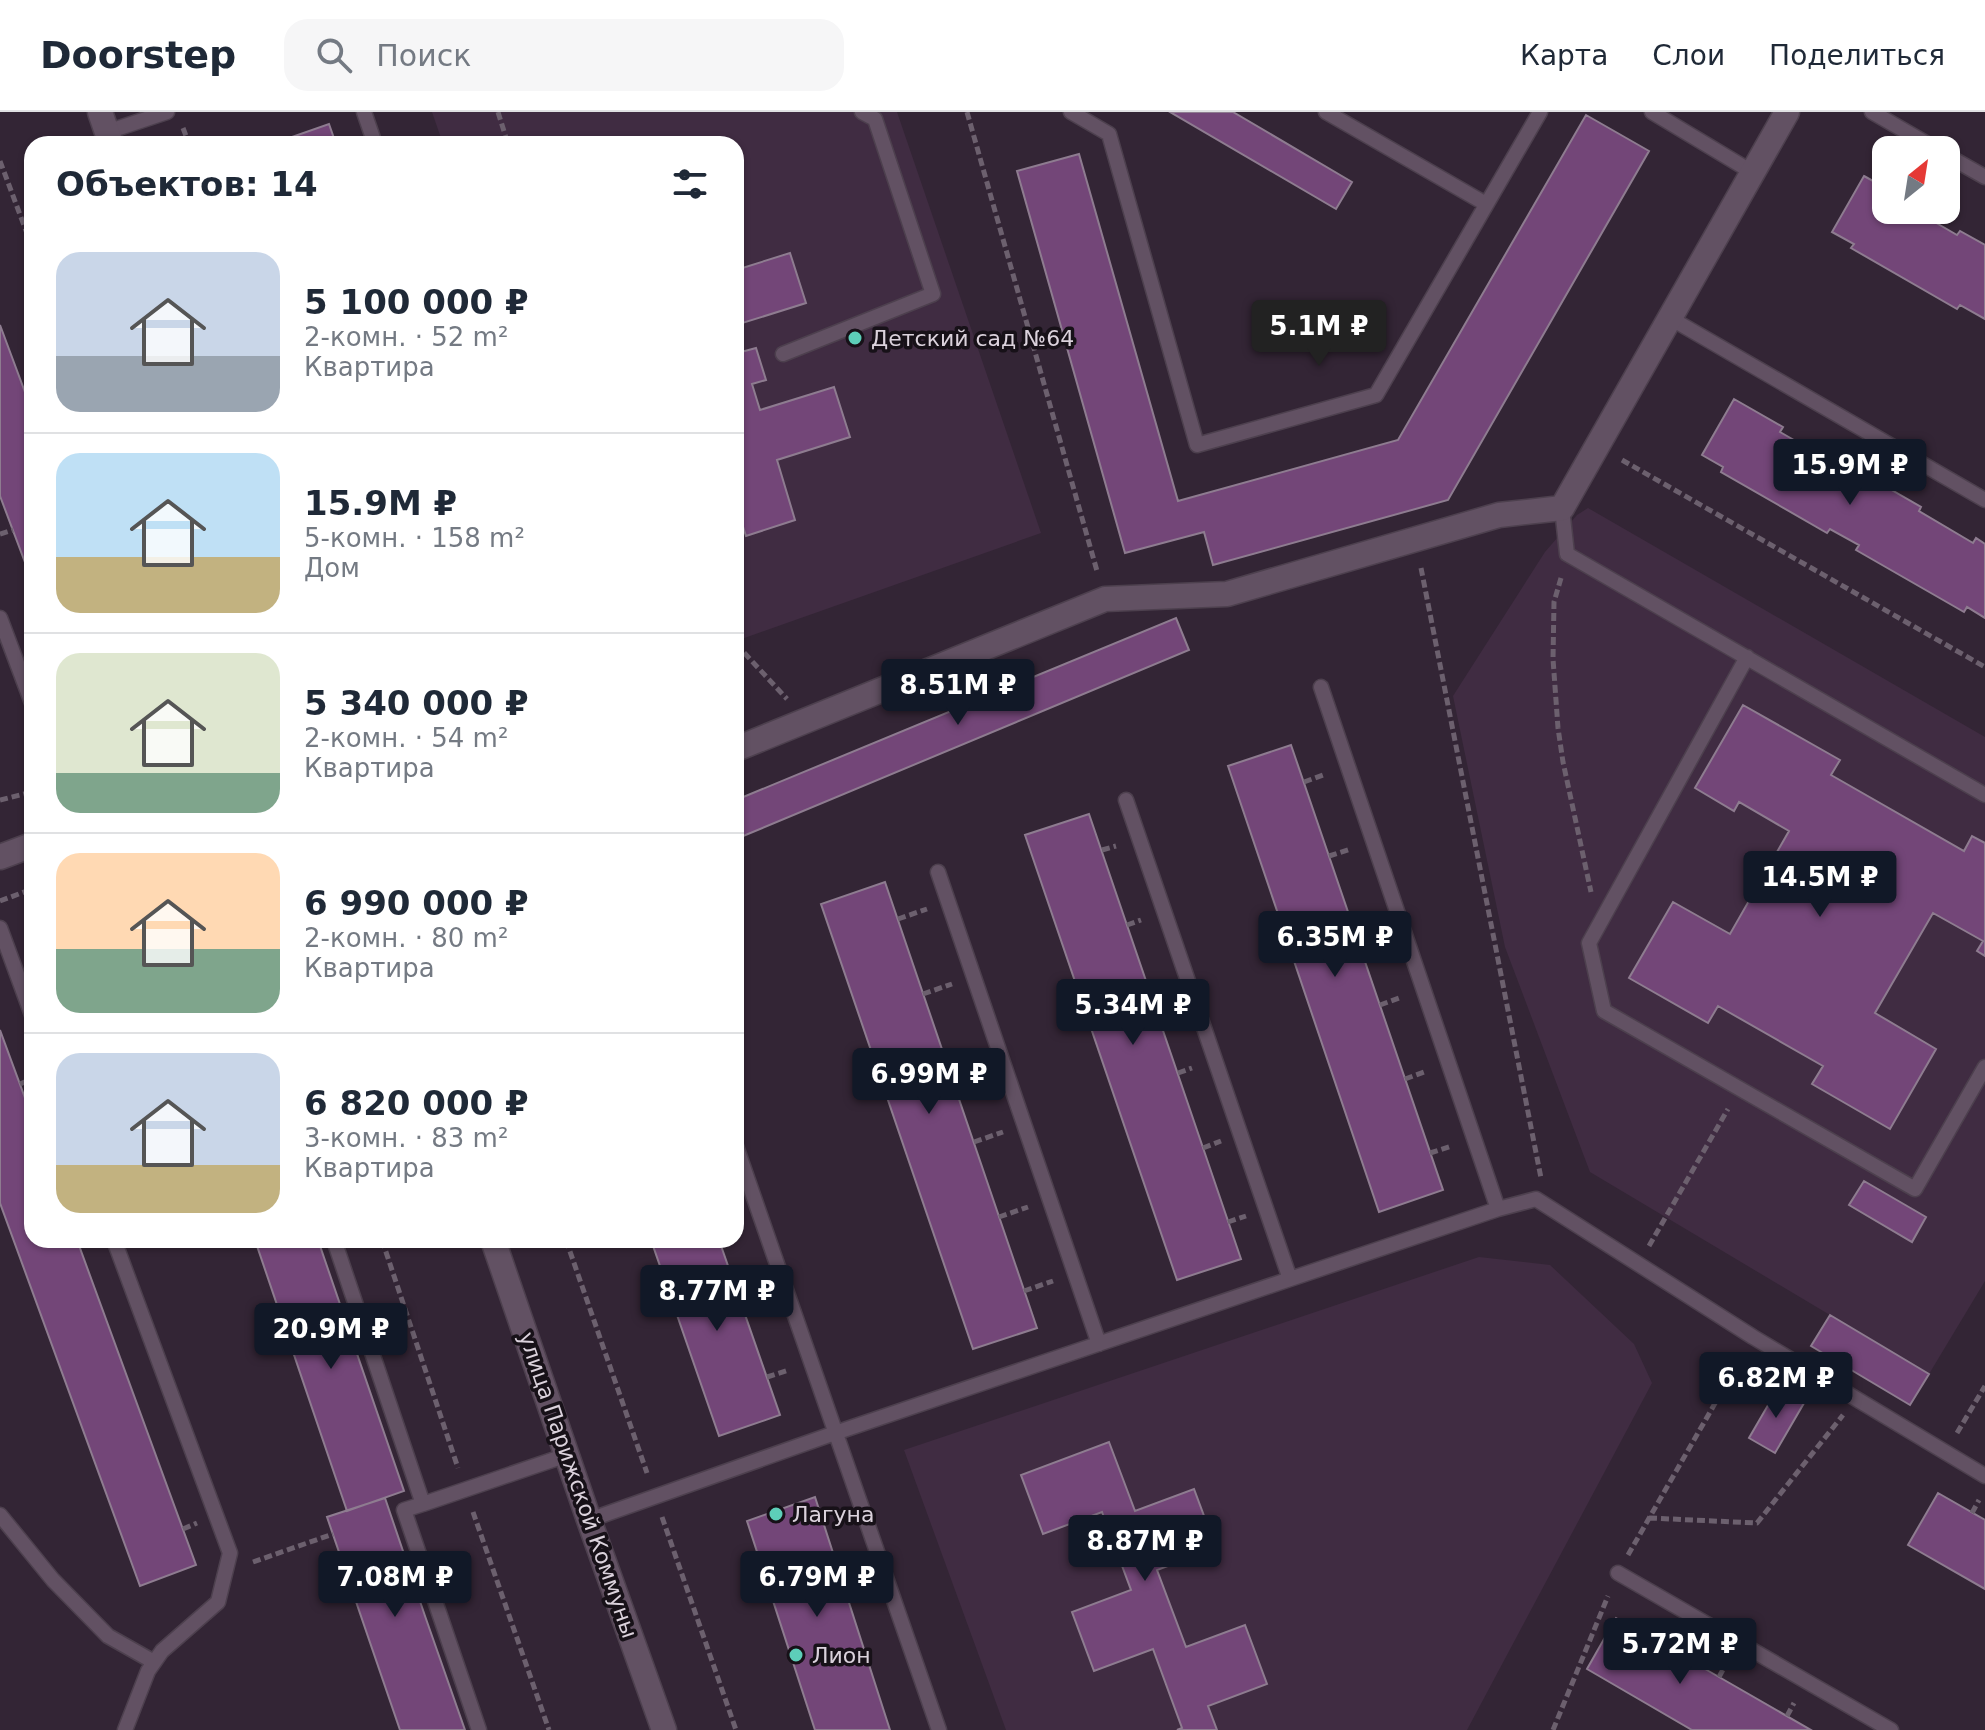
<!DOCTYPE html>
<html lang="ru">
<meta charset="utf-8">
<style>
:root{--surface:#fff;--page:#f6f6f7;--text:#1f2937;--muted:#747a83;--line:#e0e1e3;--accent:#111827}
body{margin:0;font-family:"DejaVu Sans",sans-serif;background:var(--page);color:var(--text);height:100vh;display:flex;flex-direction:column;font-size:30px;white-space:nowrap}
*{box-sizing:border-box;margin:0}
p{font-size:26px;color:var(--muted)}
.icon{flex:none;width:44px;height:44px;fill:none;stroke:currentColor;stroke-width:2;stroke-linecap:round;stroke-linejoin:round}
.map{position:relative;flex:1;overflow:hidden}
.side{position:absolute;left:24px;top:24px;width:720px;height:1112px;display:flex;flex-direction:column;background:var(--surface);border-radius:24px;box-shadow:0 2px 6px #0004}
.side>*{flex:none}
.needle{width:52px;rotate:30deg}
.buttons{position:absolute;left:1872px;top:24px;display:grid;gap:16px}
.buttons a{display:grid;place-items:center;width:88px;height:88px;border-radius:16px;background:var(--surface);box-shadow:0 2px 6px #0004;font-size:40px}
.price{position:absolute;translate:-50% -68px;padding:0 18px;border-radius:8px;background:var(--accent);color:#fff;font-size:26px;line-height:52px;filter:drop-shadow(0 2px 4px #0008)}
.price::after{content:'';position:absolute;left:50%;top:48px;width:24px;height:18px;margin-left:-12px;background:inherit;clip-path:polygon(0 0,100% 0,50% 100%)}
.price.active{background:#222;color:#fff}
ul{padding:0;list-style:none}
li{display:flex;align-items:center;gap:24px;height:200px;padding:0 32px}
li+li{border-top:2px solid var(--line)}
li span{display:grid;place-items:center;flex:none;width:224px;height:160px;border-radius:24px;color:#555}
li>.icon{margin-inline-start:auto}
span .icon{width:96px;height:96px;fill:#fffc;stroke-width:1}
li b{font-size:34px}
h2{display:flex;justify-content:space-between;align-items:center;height:96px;padding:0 32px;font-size:34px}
header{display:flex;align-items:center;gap:48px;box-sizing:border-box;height:112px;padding:0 40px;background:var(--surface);border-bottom:2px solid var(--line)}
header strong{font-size:38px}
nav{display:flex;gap:44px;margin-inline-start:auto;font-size:28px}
.search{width:560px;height:72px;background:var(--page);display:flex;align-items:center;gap:20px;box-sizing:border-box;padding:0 28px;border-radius:24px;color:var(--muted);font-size:30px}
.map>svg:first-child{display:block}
.built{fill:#402c42}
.building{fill:#734678;stroke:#8e7c90;stroke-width:2}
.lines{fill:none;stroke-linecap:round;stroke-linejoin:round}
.service-casing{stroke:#4d404e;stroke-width:17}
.minor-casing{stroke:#4d404e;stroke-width:27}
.tertiary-casing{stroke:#4d404e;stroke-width:27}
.secondary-casing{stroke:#4d404e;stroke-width:27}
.path{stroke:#6c606e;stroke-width:5;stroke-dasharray:8 4;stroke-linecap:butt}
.service{stroke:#625163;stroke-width:14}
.minor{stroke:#625163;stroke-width:24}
.tertiary{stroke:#625163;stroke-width:24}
.secondary{stroke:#625163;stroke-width:24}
.poi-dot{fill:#5dceb9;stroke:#171118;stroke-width:3}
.labels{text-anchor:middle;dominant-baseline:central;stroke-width:7;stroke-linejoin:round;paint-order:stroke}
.poi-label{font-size:22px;fill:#dbd2dc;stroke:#171118;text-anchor:start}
.street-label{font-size:22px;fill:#dbd2dc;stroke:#171118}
</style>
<header>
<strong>Doorstep</strong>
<div class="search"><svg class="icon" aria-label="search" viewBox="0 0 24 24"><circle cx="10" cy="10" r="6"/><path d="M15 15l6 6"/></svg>Поиск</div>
<nav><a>Карта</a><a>Слои</a><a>Поделиться</a></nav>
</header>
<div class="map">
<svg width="1985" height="1618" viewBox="0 0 1985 1618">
<rect width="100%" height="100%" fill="#332535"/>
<path class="built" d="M432,0H897L1041,421L736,529V32H443Z
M1588,396L1985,625V1169L1929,1262L1590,1060L1505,835L1453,584L1545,440L1577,403Z
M1479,1145L1550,1153L1634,1232L1652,1271L1467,1618H1006L904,1338Z"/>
<path class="building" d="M1170,0H1233L1352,70L1336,97Z
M1586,3L1649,39L1448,388L1213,453L1204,420L1125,441L1017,59L1079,42L1178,389L1398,328Z
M329,12L336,32H272Z
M1864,64L1886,76V98H1914L1957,123L1960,119L1985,133V207L1960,193L1957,197L1851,136L1854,132L1832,120Z
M790,141L806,191L736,213V158Z
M0,213L32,299V469L0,384Z
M736,225L741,240L756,236L766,268L752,272L760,298L834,275L850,325L777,348L795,408L746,424L736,393Z
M1734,287L1783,315L1780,320L1827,347L1829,342L1921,395L1919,399L1973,431L1976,426L1985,432V506L1967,495L1964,500L1856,438L1859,433L1830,417L1827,421L1721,360L1723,355L1702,343Z
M1176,506L1189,538L736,727V688Z
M1743,593L1840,648L1831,663L1964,739L1972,724L1985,731V844L1977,839L1983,829L1933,801L1875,901L1936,937L1890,1017L1812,972L1823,954L1718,894L1708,911L1629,866L1673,790L1730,822L1789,719L1739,690L1734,699L1695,676Z
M1291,633L1443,1078L1379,1100L1228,654Z
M1089,702L1241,1147L1177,1168L1025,723Z
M885,770L1037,1216L973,1237L821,792Z
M0,918L32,1005V1128H77L196,1453L140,1474L0,1091Z
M1864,1069L1926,1105L1912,1130L1849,1093Z
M255,1128H318L404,1379L347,1399Z
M651,1128H719L780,1303L719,1324Z
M1830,1203L1929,1262L1910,1293L1811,1234Z
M1778,1276L1804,1291L1775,1341L1749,1326Z
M1109,1330L1135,1399L1194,1377L1216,1436L1157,1458L1186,1535L1245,1513L1267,1572L1208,1594L1217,1618H1177L1182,1616L1153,1537L1094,1559L1072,1500L1131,1478L1102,1400L1043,1422L1021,1363Z
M1938,1381L1985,1408V1477L1908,1433Z
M815,1385L890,1618H815L747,1409Z
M385,1386L425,1504L465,1618H400L327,1405Z
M1616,1506L1719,1565L1811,1618H1692L1587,1557Z"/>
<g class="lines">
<g class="service-casing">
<path id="service" d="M364,0L375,32
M1071,0L1109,22L1197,333L1376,283L1540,0
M1326,0L1486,92
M1652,0L1752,60
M1872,0L1938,38
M107,20L167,0
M1946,43L1985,65
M1670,206L1985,388
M783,242L933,182L875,7L862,0
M1562,396L1567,442L1985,683
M0,506L32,591
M1747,545L1589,831L1604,899L1915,1077L1985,955
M1321,575L1498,1097
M1126,688L1290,1167
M938,760L1099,1232
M0,816L32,903
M736,1034L939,1618
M114,1128L230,1441L218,1490L162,1539L148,1559L125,1618
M334,1128L423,1392L404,1398L479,1618
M423,1392L567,1343
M0,1403L53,1468L108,1524L154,1550
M589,1408L835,1321L1290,1167L1498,1097L1536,1087L1753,1225L1985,1364
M1618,1461L1891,1618"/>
</g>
<g class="minor-casing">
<path id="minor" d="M736,637L1105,487L1227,482L1499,403L1562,396L1787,0"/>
</g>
<g class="tertiary-casing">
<path id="tertiary" d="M0,745L32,733"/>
</g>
<g class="secondary-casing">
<path id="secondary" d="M100,0L111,32
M493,1128L589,1408L664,1618"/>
</g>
<path class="path" d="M498,0L508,32
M967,0L1097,459
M183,16L189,32
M0,49L32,135
M1622,348L1985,555
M0,422L13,418
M1421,456L1541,1066
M1561,466L1554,490L1553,547L1558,616L1563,650L1591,780
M736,532L787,587
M1304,670L1326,662
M0,688L32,680
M1102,738L1116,734
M1329,744L1351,737
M0,789L32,777
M898,807L927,797
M1127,813L1141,808
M1355,818L1377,811
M923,882L952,872
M1152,887L1167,882
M1380,893L1402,885
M948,956L977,946
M1178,961L1192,956
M1405,967L1427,959
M20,972L32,967
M974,1030L1003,1020
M1203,1036L1221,1029
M1430,1041L1452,1034
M999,1105L1028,1095
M1228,1110L1246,1104
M382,1128L458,1356
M566,1128L647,1361
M1649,1134L1728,997
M1024,1179L1053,1169
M741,1191L763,1183
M767,1265L789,1258
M1957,1321L1985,1274
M473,1400L549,1618
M1972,1401L1979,1388
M662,1405L736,1618
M1649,1406L1757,1411L1843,1303
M183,1417L197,1411
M1628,1443L1741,1246
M253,1450L333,1422
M1650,1525L1658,1512
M1719,1565L1726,1552
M1787,1604L1794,1591
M1553,1618L1608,1484"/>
<use href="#service" class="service"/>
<use href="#minor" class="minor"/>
<use href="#tertiary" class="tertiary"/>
<use href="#secondary" class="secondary"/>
</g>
<g class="poi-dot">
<circle cx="855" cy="226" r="8"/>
<circle cx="776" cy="1402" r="8"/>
<circle cx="796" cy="1543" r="8"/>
</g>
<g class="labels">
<g class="poi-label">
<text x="871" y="226">Детский сад №64</text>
<text x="792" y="1402">Лагуна</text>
<text x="812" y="1543">Лион</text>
</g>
<g class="street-label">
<text transform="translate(578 1373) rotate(71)">улица Парижской Коммуны</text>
</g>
</g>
</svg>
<div class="buttons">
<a><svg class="needle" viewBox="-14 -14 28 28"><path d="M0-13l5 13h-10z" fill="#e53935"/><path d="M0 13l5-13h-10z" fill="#747a83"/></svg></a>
</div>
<b class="price active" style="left:1319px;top:256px">5.1M ₽</b>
<b class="price" style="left:1850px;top:395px">15.9M ₽</b>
<b class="price" style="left:958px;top:615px">8.51M ₽</b>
<b class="price" style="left:1820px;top:807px">14.5M ₽</b>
<b class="price" style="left:1335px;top:867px">6.35M ₽</b>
<b class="price" style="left:1133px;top:935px">5.34M ₽</b>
<b class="price" style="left:929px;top:1004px">6.99M ₽</b>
<b class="price" style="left:717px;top:1221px">8.77M ₽</b>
<b class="price" style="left:331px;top:1259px">20.9M ₽</b>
<b class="price" style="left:1776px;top:1308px">6.82M ₽</b>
<b class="price" style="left:1145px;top:1471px">8.87M ₽</b>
<b class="price" style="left:395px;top:1507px">7.08M ₽</b>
<b class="price" style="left:817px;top:1507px">6.79M ₽</b>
<b class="price" style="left:1680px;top:1574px">5.72M ₽</b>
<section class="side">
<h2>Объектов: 14<svg class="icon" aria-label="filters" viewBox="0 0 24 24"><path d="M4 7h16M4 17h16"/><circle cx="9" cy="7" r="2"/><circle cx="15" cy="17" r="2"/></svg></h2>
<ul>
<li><span style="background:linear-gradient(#c9d6e8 65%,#9aa5b1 0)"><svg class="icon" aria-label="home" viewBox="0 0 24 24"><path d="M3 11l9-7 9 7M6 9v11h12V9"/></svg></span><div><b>5 100 000 ₽</b><p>2-комн. · 52 m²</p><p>Квартира</p></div></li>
<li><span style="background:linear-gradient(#bfe0f5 65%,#c2b280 0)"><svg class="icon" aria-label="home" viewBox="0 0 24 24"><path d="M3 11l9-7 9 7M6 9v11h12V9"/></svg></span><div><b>15.9M ₽</b><p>5-комн. · 158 m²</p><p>Дом</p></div></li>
<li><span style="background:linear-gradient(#dfe7d0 75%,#7fa58c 0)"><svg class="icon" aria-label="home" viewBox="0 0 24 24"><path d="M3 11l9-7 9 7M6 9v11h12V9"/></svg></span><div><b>5 340 000 ₽</b><p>2-комн. · 54 m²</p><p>Квартира</p></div></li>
<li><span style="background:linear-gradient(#ffd9b3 60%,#7fa58c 0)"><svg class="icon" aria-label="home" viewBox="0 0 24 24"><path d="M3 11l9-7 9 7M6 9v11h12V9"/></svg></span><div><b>6 990 000 ₽</b><p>2-комн. · 80 m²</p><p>Квартира</p></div></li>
<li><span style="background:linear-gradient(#c9d6e8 70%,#c2b280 0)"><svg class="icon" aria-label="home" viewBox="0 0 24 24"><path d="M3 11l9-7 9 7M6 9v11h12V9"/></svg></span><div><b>6 820 000 ₽</b><p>3-комн. · 83 m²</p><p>Квартира</p></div></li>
</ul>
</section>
</div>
